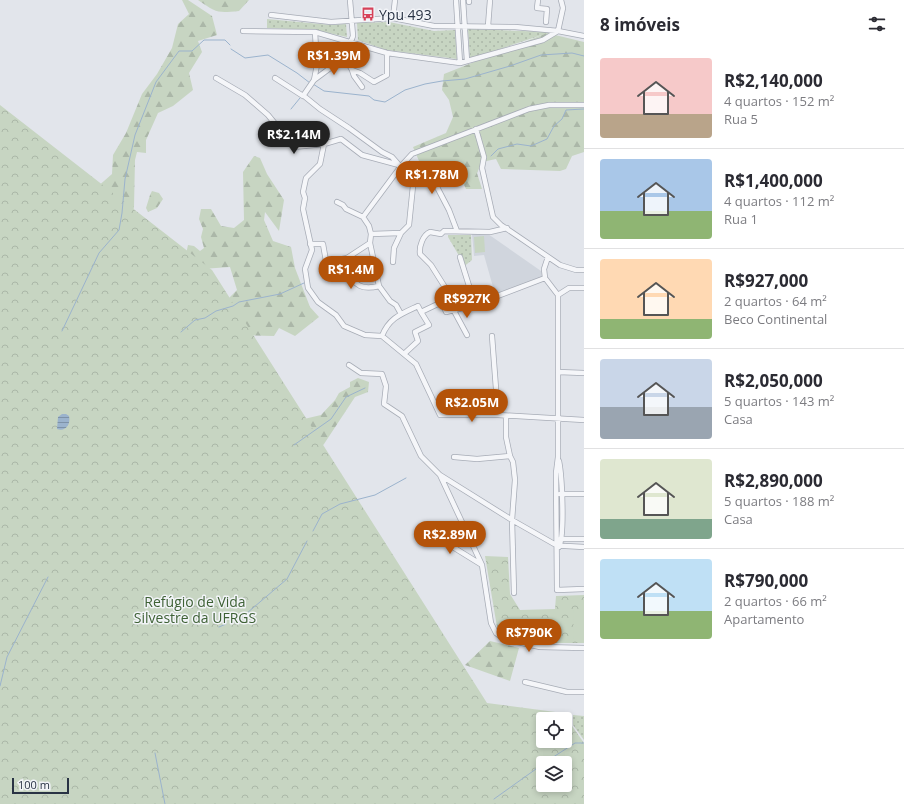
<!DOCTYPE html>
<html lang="pt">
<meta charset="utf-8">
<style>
:root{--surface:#fff;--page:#f2f2f3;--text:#2b2b33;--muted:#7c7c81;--line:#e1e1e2;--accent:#b45309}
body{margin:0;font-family:"Open Sans",sans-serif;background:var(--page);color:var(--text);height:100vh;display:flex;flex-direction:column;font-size:15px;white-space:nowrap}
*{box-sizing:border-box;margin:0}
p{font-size:13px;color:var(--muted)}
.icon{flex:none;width:22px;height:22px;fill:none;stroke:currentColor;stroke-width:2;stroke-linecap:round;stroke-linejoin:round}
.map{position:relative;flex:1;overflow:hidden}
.side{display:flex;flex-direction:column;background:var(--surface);width:320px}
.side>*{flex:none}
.controls{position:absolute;left:536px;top:712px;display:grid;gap:8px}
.controls a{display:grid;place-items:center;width:36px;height:36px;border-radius:4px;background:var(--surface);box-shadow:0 2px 6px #0003;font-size:20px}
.scale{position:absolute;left:12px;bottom:10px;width:57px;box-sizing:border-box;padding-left:4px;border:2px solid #293344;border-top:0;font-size:11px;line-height:14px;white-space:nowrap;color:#293344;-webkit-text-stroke:3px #f2f4f8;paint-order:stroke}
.price{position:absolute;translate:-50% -34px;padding:0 9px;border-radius:14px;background:var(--accent);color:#fff;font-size:13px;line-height:26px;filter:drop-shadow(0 1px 2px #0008)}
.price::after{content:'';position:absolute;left:50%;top:24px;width:12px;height:9px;margin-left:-6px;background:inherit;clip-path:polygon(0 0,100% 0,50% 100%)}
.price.on{background:#222;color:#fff}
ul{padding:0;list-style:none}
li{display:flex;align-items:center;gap:12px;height:100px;padding:0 16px}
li+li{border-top:1px solid var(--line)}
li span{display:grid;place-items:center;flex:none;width:112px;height:80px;border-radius:4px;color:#555}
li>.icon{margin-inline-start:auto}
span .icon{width:48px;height:48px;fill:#fffc;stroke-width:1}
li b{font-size:17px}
h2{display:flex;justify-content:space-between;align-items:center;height:48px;padding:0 16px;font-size:17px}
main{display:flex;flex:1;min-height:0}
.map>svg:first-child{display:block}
.built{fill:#d0d5dd}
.grass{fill:url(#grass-dots)}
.forest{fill:url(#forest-firs)}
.park{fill:url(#park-crowns);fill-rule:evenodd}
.pitch{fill:#c7d5c2}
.water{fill:url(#water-rules)}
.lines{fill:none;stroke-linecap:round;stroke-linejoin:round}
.stream{stroke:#9bb3cd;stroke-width:1}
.minor-casing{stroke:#a7acb6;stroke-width:6}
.minor{stroke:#f5f6f9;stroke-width:4.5}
.labels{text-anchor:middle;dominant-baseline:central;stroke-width:3;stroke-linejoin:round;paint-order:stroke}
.poi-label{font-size:14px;fill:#293344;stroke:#f2f4f8;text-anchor:start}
.park-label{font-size:14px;fill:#3e6135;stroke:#f2f4f8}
</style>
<main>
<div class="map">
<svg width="584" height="804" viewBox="0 0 584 804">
<defs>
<pattern id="grass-dots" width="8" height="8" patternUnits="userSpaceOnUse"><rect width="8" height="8" fill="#c7d5c2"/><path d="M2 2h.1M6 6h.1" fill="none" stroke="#abb7a8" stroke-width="1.8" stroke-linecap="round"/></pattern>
<pattern id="forest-firs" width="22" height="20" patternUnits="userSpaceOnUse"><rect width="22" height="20" fill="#c7d5c2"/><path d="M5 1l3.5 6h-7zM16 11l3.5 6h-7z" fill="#abb7a8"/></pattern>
<pattern id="park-crowns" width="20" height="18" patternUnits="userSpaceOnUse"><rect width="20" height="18" fill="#c7d5c2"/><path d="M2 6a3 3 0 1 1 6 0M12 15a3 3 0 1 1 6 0" fill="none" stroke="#abb7a8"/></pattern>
<pattern id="water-rules" width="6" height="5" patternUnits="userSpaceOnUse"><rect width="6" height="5" fill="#9bb3cd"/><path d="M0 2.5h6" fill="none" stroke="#7e92a8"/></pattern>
</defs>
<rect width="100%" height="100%" fill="#e2e5eb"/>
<path class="built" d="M472,234H488L541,271L542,277L495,294L484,255L474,256Z"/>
<path class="grass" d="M267,19L331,25L346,24L347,37L315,30L267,28Z
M389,22L434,31L455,30L457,59L386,50L358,40L357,23Z
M468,29L551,32L470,59Z
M448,235H471L472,260L462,268L458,254L448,237Z
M573,715L584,716V740L573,725Z"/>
<path class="forest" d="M182,0H188L212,16L217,35L198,41L202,52L189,73L193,90L173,106L158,113L146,140V153L137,152L135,160L134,207L130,227L96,188L112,174L113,155L126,133L142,94L157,74L172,48L178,24L189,14Z
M198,0H249L239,11C217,13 217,13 198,0Z
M547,33L584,42V152L572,156L566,169L560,171L501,169L496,159L482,162L477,173L482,189H466L460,177L444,185L419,161L413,147L446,133L453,117L449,100L442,90L444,74Z
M254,156L260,158L267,174L284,200L279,231L265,212L264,220L273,241L291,247L295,268L310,307L319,317L295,336L279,328L274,336L236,335L229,298L237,290L230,267L202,269L186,254L188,245L194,246L200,251L204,248L201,237L203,229L199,219L201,209H211L221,226L234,228L244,220L243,172Z
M152,191L159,193L163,199L157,208L148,212L146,208L150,195Z
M358,378L369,382L368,392L355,397L324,444L308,463L304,419L321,415L335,400L339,393L350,387V382Z
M490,641L519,648L510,681L465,665Z"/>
<path class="park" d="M0,105L212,270L487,703L563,713L584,743V804H0ZM543,719H565V741H543ZM543,763H565V785H543Z
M485,556L508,557L510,594L520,610L555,609L556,596L584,595V643H539L506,638L497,627Z"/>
<path class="pitch" d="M484,236L485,252L475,253L474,237Z
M584,609V639H573L574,610Z"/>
<path class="water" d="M62,414H66L69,416C71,425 65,432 57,429L58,417Z"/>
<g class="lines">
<path class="stream" d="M231,49L245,58L268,55L297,73L310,83
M313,84L324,91L369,96L374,100L385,102L405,90L425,84L442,81L465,79L510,66L541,55L572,53L584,56
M291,109L300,98
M491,156L498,149L517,144L531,146L547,139L554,126L562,119L566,110L584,109
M62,331L99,253L119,230L122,213L125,179L135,135L156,82L179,51H192L204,40H225L230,45
M181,332L195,320L205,318L216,311L233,306L239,302L280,294L304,283
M294,445L331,419L346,397L365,388
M313,531L322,514L340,504L375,495L406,478
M232,621L247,613L287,579L307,541
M219,627L226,624
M0,686L7,657L48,577
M155,753L165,804
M544,763L575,743H584
M494,799L543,764"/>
<g class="minor-casing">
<path id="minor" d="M456,0L460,63
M463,0L467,61
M469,0V2
M538,0L537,8L547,9L546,22
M271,15L331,22L393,18L434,26L515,27L558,31L584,36
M393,18L395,0
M488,26L490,0
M243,31L315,32L387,53L460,63L543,40L558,31L563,8L561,0
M345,57L352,70L354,76L362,87
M352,70L360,73L374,82L387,75V53
M216,78L245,95L268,115L294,147L324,144L341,139L362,155L399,165
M275,78L303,96L314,80L345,57L353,36L350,0
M314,80L317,65L315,32
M304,96L320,109L349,128L382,152L392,157L399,165L414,176L418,177L437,187L449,210L457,231
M476,129L484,157L482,168L493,217L501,225L516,235L560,265L576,270H584
M324,144L320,164L306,178L303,192L305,198L303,209L312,250L305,269L308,288L318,302L336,315L344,326L365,335L382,336L416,364L440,415H498L584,420
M337,202L343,205L346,209L363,217
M371,234L401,233
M310,244H323L326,261L328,262L347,258L370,243
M460,257L475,305
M347,258C349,262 349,266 350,270C353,287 364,290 379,286
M393,262L394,248L401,233L409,225L414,176
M545,278L558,295V457L556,473L557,590L584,589
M545,278L544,269L548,257
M558,295L569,288H584
M401,314L396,305L390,301L379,286L370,243L371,234L369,226L363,217L401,166L412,154L529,109L549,105H584
M467,335L453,309L448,292L431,265L420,254C419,246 423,235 430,232L441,234L444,231L490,232L507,228
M382,336C389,318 401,314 418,306L421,312
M492,336L498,415
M404,354L418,341L415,332L429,325L421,312L442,302L446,312L471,306L545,278
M349,365L361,373L382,374L386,386L384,404L402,416L421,456L440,475L512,520L556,545L566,546L584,547
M558,372L584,373
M506,416V437L510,456L513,462L515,480L512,520L514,593
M454,457L477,459L510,456
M440,475L482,565L491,623L496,633L504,639L540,647L584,648
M560,494H584
M427,531L482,565
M560,539H584
M559,547C565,534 562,476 559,461
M525,682L567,692H584"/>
</g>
<use href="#minor" class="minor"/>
</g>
<defs>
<g id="bus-bare" transform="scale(1.08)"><path d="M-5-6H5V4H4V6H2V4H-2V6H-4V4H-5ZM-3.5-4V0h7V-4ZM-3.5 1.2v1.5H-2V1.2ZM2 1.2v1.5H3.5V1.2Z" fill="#d64158" stroke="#f2f4f8" stroke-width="2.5" paint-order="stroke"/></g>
</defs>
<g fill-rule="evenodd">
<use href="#bus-bare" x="368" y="14"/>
</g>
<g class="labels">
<g class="poi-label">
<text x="379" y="14">Ypu 493</text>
</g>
<g class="park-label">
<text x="195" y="601">Refúgio de Vida<tspan x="195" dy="16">Silvestre da UFRGS</tspan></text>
</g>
</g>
</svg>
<div class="controls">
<a><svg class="icon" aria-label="locate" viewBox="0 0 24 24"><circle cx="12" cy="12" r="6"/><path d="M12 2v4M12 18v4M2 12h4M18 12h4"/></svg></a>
<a><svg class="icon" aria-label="layers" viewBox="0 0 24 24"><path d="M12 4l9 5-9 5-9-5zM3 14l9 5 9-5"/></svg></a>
</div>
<div class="scale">100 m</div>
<b class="price" style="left:334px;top:76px">R$1.39M</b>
<b class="price on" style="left:294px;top:155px">R$2.14M</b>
<b class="price" style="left:432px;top:195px">R$1.78M</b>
<b class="price" style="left:351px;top:290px">R$1.4M</b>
<b class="price" style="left:467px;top:319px">R$927K</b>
<b class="price" style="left:472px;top:423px">R$2.05M</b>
<b class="price" style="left:450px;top:555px">R$2.89M</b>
<b class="price" style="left:529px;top:653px">R$790K</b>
</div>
<section class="side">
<h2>8 imóveis<svg class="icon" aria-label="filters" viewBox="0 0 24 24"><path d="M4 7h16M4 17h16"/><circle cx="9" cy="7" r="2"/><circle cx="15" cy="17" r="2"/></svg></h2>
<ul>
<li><span style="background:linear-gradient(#f6c9c9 70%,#b9a48a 0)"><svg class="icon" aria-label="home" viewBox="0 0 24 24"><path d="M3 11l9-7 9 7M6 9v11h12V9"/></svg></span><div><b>R$2,140,000</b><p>4 quartos · 152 m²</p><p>Rua 5</p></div></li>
<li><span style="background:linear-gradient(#a9c7e8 65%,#8fb573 0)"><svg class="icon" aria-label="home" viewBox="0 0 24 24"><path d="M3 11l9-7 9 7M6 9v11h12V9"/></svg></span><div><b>R$1,400,000</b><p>4 quartos · 112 m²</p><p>Rua 1</p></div></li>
<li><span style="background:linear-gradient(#ffd9b3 75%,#8fb573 0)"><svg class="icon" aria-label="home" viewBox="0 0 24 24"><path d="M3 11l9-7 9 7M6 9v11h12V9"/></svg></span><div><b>R$927,000</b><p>2 quartos · 64 m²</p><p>Beco Continental</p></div></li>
<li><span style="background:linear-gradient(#c9d6e8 60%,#9aa5b1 0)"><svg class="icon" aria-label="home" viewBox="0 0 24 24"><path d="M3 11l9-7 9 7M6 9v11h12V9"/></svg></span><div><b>R$2,050,000</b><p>5 quartos · 143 m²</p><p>Casa</p></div></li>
<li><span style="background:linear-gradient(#dfe7d0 75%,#7fa58c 0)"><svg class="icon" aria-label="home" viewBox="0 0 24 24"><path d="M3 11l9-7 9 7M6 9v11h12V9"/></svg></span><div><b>R$2,890,000</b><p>5 quartos · 188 m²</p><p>Casa</p></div></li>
<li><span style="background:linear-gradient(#bfe0f5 65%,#8fb573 0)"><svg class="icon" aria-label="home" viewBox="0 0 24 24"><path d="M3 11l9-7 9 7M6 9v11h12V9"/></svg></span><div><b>R$790,000</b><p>2 quartos · 66 m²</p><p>Apartamento</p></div></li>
</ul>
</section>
</main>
